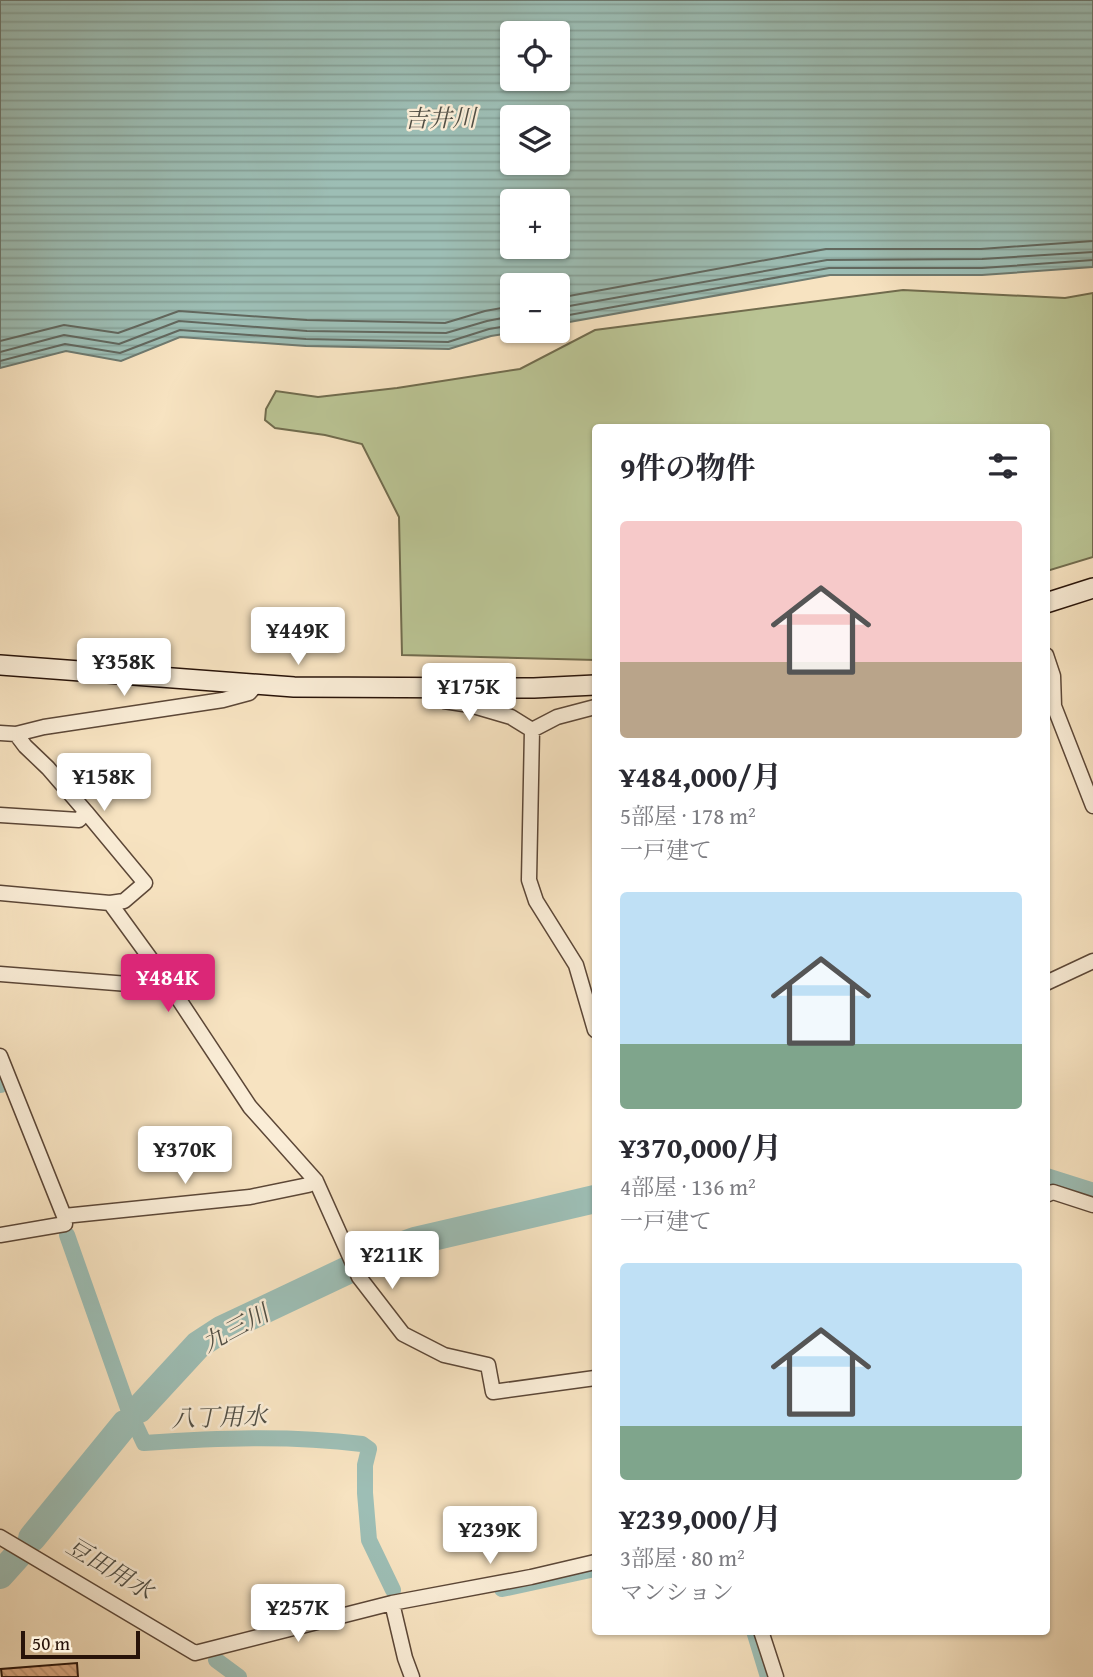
<!DOCTYPE html>
<html lang="ja">
<meta charset="utf-8">
<style>
:root{--surface:#fff;--page:#f2f2f3;--text:#2b2b33;--muted:#7c7c81;--accent:#db2777}
body{margin:0;font-family:"Gentium Book Plus","Noto Serif JP",serif;background:var(--page);color:var(--text);height:100vh;display:flex;flex-direction:column;font-size:26px;white-space:nowrap}
*{box-sizing:border-box;margin:0}
p{font-size:23px;color:var(--muted)}
.icon{flex:none;width:38px;height:38px;fill:none;stroke:currentColor;stroke-width:2;stroke-linecap:round;stroke-linejoin:round}
.map{position:relative;flex:1;overflow:hidden}
.side{position:absolute;left:592px;top:424px;width:458px;height:1211px;display:flex;flex-direction:column;background:var(--surface);border-radius:7px;box-shadow:0 2px 5px #0004}
.side>*{flex:none}
.buttons{position:absolute;left:500px;top:21px;display:grid;gap:14px}
.buttons a{display:grid;place-items:center;width:70px;height:70px;border-radius:7px;background:var(--surface);box-shadow:0 2px 5px #0004;font-size:35px}
.scale{position:absolute;left:21px;bottom:18px;width:119px;box-sizing:border-box;padding-left:7px;border:4px solid #281309;border-top:0;font-size:19px;line-height:24px;white-space:nowrap;color:#281309;-webkit-text-stroke:5px #faedd7;paint-order:stroke}
.price{position:absolute;translate:-50% -60px;padding:0 16px;border-radius:7px;background:#fff;color:#222;font-size:23px;line-height:46px;filter:drop-shadow(0 2px 4px #0008)}
.price::after{content:'';position:absolute;left:50%;top:42px;width:21px;height:16px;margin-left:-10px;background:inherit;clip-path:polygon(0 0,100% 0,50% 100%)}
.price.on{background:var(--accent);color:#fff}
ul{padding:0;list-style:none}
li{display:grid;align-content:center;gap:14px;height:371px;padding:0 28px}
li span{display:grid;place-items:center;height:217px;border-radius:7px;color:#555}
li>.icon{margin-inline-start:auto}
span .icon{width:126px;height:126px;fill:#fffc;stroke-width:1}
li b{font-size:30px}
h2{display:flex;justify-content:space-between;align-items:center;height:84px;padding:0 28px;font-size:30px}
.map>svg:first-child{display:block}
.grass{fill:#bac494;stroke:#716c4e;stroke-width:2}
.water{fill:url(#water-rules);stroke:#6e7a70;stroke-width:2;fill-rule:evenodd}
.lines{fill:none;stroke-linecap:round;stroke-linejoin:round}
.shore{stroke:#62685f;stroke-width:2}
.canal{stroke:#9dbeb5;stroke-width:16}
.river{stroke:#9dbeb5;stroke-width:28}
.building{fill:url(#building-back-hatch);stroke:#281309;stroke-width:2}
.minor-casing{stroke:#5c4737;stroke-width:17}
.secondary-casing{stroke:#281309;stroke-width:22}
.minor{stroke:#faedd7;stroke-width:14}
.secondary{stroke:#faedd7;stroke-width:19}
.labels{text-anchor:middle;dominant-baseline:central;stroke-width:5;stroke-linejoin:round;paint-order:stroke}
.water-label{font-size:24px;font-style:italic;fill:#514f45;stroke:#faedd7}
</style>
<div class="map">
<svg width="1093" height="1677" viewBox="0 0 1093 1677">
<defs>
<pattern id="water-rules" width="6" height="5" patternUnits="userSpaceOnUse" patternTransform="scale(1.75)"><rect width="6" height="5" fill="#9dbeb5"/><path d="M0 2.5h6" fill="none" stroke="#87a29a"/></pattern>
<pattern id="building-back-hatch" width="6" height="6" patternUnits="userSpaceOnUse" patternTransform="scale(1.75)"><rect width="6" height="6" fill="#e1af88"/><path d="M-1 5l2 2M0 0l6 6M5-1l2 2" fill="none" stroke="#c19674"/></pattern>
</defs>
<rect width="100%" height="100%" fill="#f7e3c1"/>
<filter id="stains"><feTurbulence type="fractalNoise" baseFrequency=".00286" numOctaves="4"/><feColorMatrix values="0 0 0 0 .2 0 0 0 0 .09 0 0 0 0 .02 0 0 0 .5 -.17"/></filter>
<radialGradient id="worn" r=".72"><stop offset=".6" stop-color="#630" stop-opacity="0"/><stop offset="1" stop-color="#630" stop-opacity=".3"/></radialGradient>
<path class="grass" d="M903,290L1065,298L1093,293V557L1047,571L1046,427H595V660L402,655L399,517L362,444L325,435L275,428L265,420L266,409L276,391L318,397L397,388L520,369L595,330Z"/>
<path class="water" d="M0,0H1093V267L982,275H830L558,324V285H513V331H522L491,336L449,349L306,346L180,337L121,361L66,351L0,368ZM513,33H558V79H513ZM513,117H558V163H513ZM513,201H558V247H513Z"/>
<g class="lines">
<path class="shore" d="M558,298L826,249H981L1093,241
M558,308L827,260L982,259L1093,252
M558,317L829,268H982L1093,260
M0,341L64,325L118,333L179,311L307,320L445,323L485,311L513,306
M0,352L64,335L119,344L179,321L307,331L446,333L487,321L513,316
M0,361L65,344L120,353L180,330L306,339L448,342L489,329L513,325"/>
<path class="canal" d="M0,1082L1,1085
M67,1235L129,1411L144,1443C217,1438 289,1435 362,1444L369,1449L365,1465V1493L369,1540L393,1590
M502,1589L595,1569
M754,1631L768,1677
M216,1660L239,1677"/>
<path class="river" d="M1046,1182L1093,1197
M358,1264L370,1257L415,1241L595,1199
M139,1409L198,1345L221,1330L348,1270
M32,1538L125,1424
M0,1575L18,1555"/>
</g>
<path class="building" d="M77,1663L78,1677H2L1,1669Z"/>
<g class="lines">
<g class="minor-casing">
<path id="minor" d="M1046,655L1053,676L1054,706L1093,806
M436,689L444,701L470,705L511,717L532,730
M532,730L529,880L536,901L576,965L595,1030
M532,730L557,717L595,707
M0,733L16,734L44,727L223,700L249,693L257,684
M0,815L79,820L86,812L48,768L25,746L16,734
M0,893L110,903L124,901L145,883L86,812
M110,903L166,980L250,1107L316,1181L359,1277L403,1334L444,1355L488,1365L493,1392L595,1378
M0,974L154,986L166,980
M1046,983L1093,961
M0,1056L64,1216L65,1224L0,1235
M1046,1195L1053,1192L1093,1205
M64,1216L250,1197L308,1185L316,1181
M0,1537L195,1653L392,1603L531,1577L595,1562
M392,1603L405,1658L412,1677
M761,1631L776,1677"/>
</g>
<g class="secondary-casing">
<path id="secondary" d="M1046,603L1093,588
M0,665L294,687L534,688L595,685"/>
</g>
<use href="#minor" class="minor"/>
<use href="#secondary" class="secondary"/>
</g>
<g class="labels">
<g class="water-label">
<text transform="translate(440 118) rotate(-1)">吉井川</text>
<text transform="translate(235 1328) rotate(-28)">九三川</text>
<text transform="translate(219 1417) rotate(-2)">八丁用水</text>
<text transform="translate(110 1568) rotate(31)">豆田用水</text>
</g>
</g>
<rect width="100%" height="100%" filter="url(#stains)"/>
<rect width="100%" height="100%" fill="url(#worn)"/>
</svg>
<div class="buttons">
<a><svg class="icon" aria-label="locate" viewBox="0 0 24 24"><circle cx="12" cy="12" r="6"/><path d="M12 2v4M12 18v4M2 12h4M18 12h4"/></svg></a>
<a><svg class="icon" aria-label="layers" viewBox="0 0 24 24"><path d="M12 4l9 5-9 5-9-5zM3 14l9 5 9-5"/></svg></a>
<a>+</a>
<a>−</a>
</div>
<div class="scale">50 m</div>
<b class="price" style="left:298px;top:667px">¥449K</b>
<b class="price" style="left:124px;top:698px">¥358K</b>
<b class="price" style="left:469px;top:723px">¥175K</b>
<b class="price" style="left:104px;top:813px">¥158K</b>
<b class="price on" style="left:168px;top:1014px">¥484K</b>
<b class="price" style="left:185px;top:1186px">¥370K</b>
<b class="price" style="left:392px;top:1291px">¥211K</b>
<b class="price" style="left:490px;top:1566px">¥239K</b>
<b class="price" style="left:298px;top:1644px">¥257K</b>
<section class="side">
<h2>9件の物件<svg class="icon" aria-label="filters" viewBox="0 0 24 24"><path d="M4 7h16M4 17h16"/><circle cx="9" cy="7" r="2"/><circle cx="15" cy="17" r="2"/></svg></h2>
<ul>
<li><span style="background:linear-gradient(#f6c9c9 65%,#b9a48a 0)"><svg class="icon" aria-label="home" viewBox="0 0 24 24"><path d="M3 11l9-7 9 7M6 9v11h12V9"/></svg></span><div><b>¥484,000/月</b><p>5部屋 · 178 m²</p><p>一戸建て</p></div></li>
<li><span style="background:linear-gradient(#bfe0f5 70%,#7fa58c 0)"><svg class="icon" aria-label="home" viewBox="0 0 24 24"><path d="M3 11l9-7 9 7M6 9v11h12V9"/></svg></span><div><b>¥370,000/月</b><p>4部屋 · 136 m²</p><p>一戸建て</p></div></li>
<li><span style="background:linear-gradient(#bfe0f5 75%,#7fa58c 0)"><svg class="icon" aria-label="home" viewBox="0 0 24 24"><path d="M3 11l9-7 9 7M6 9v11h12V9"/></svg></span><div><b>¥239,000/月</b><p>3部屋 · 80 m²</p><p>マンション</p></div></li>
</ul>
</section>
</div>
